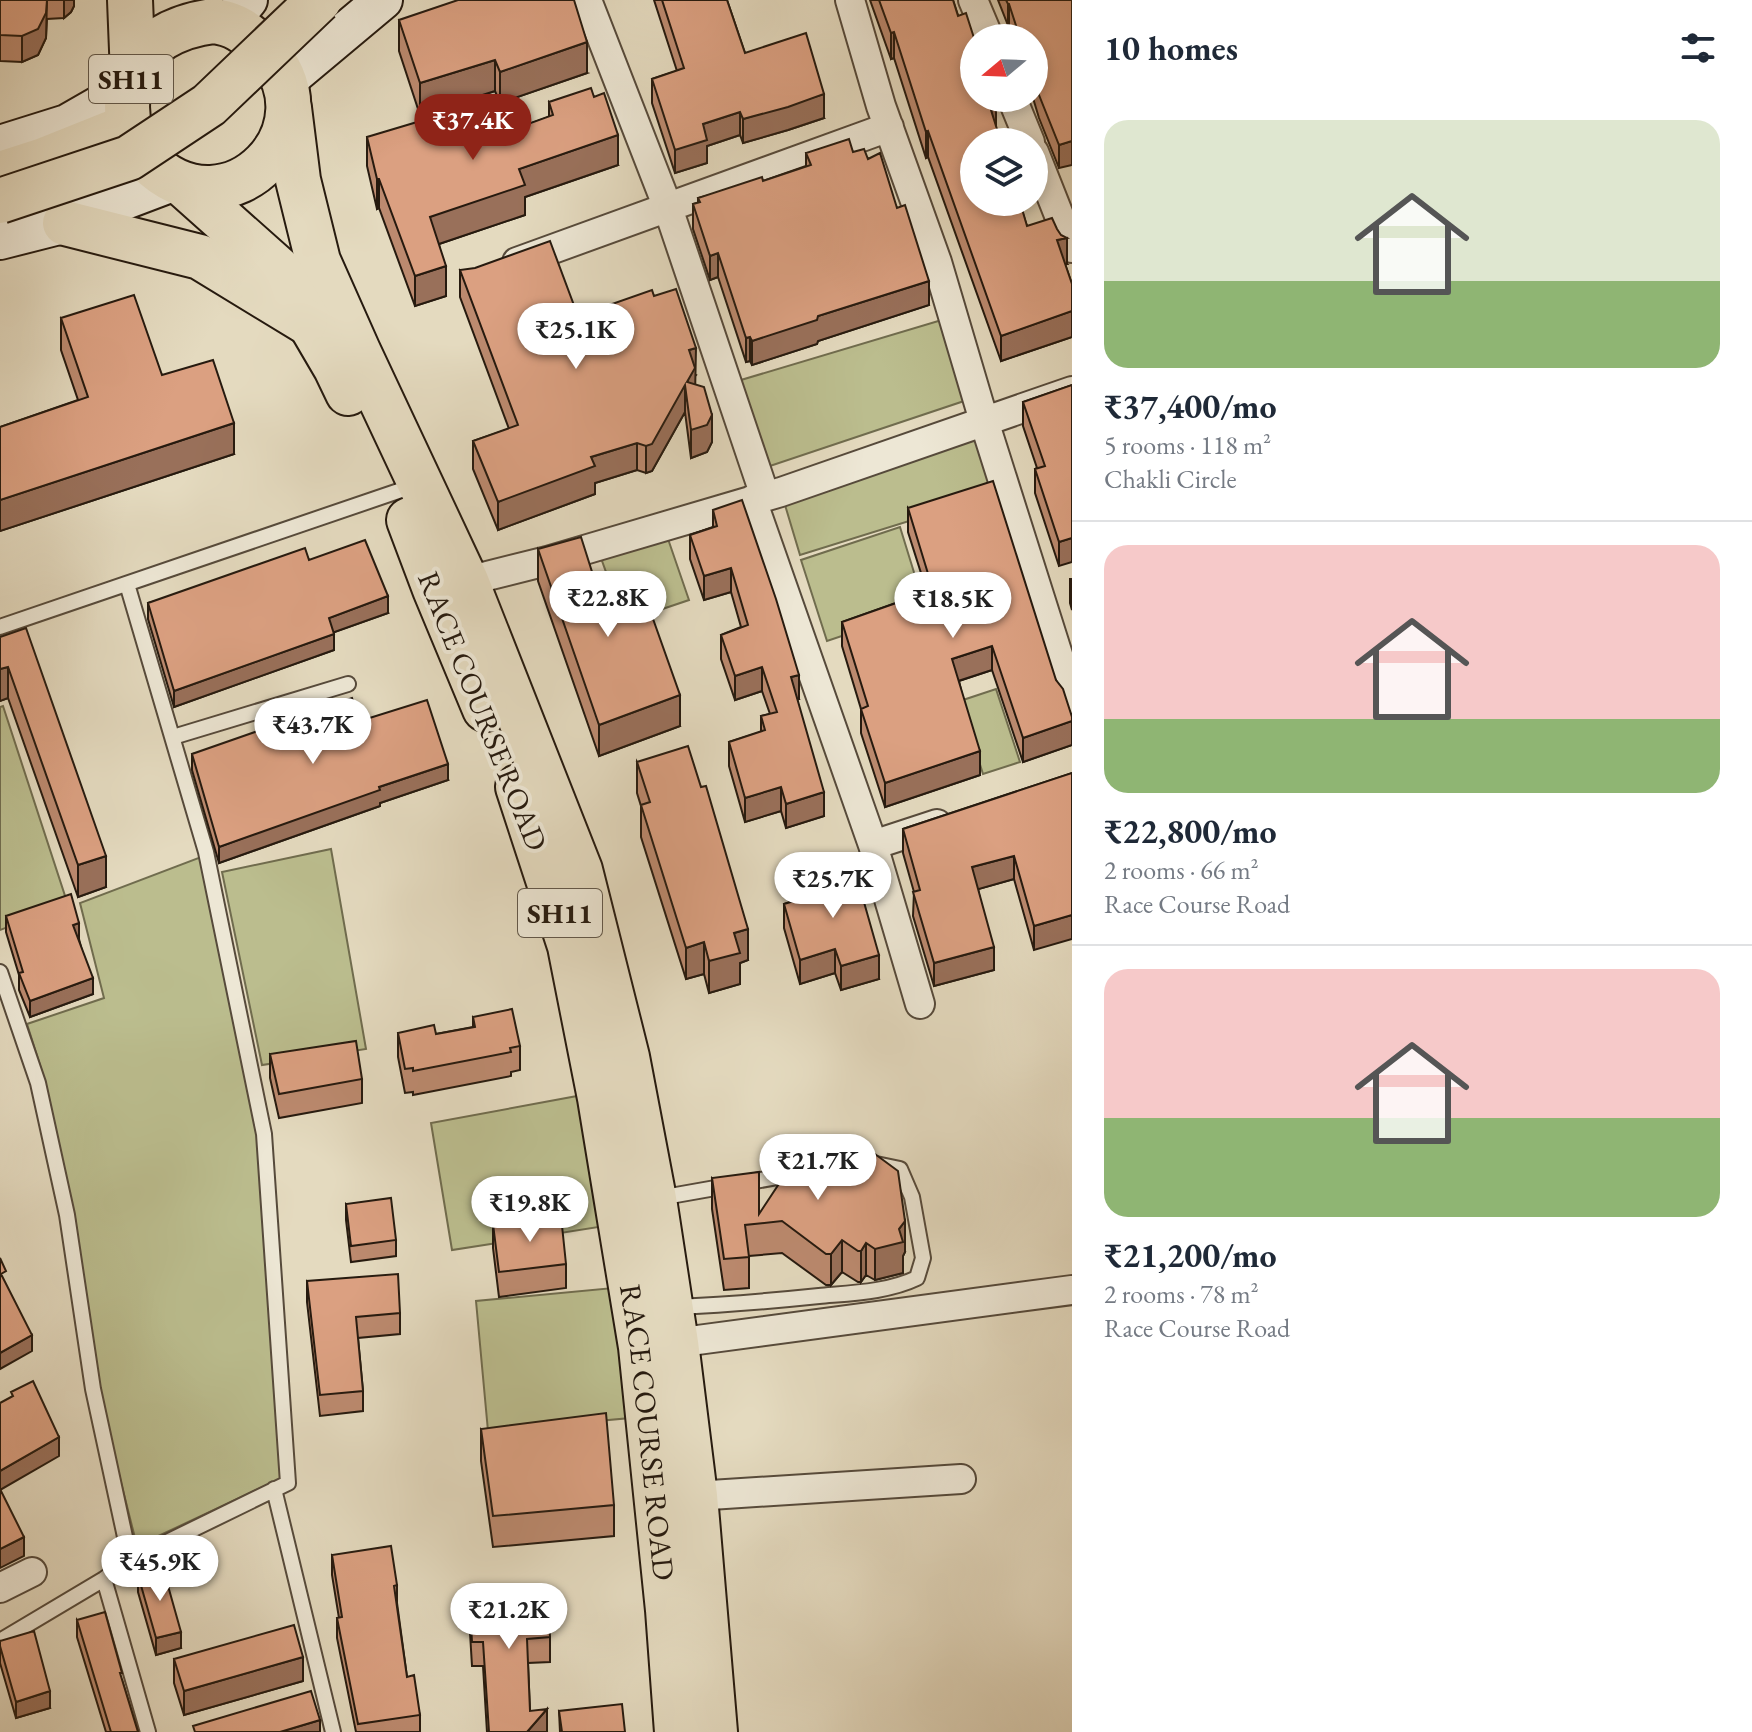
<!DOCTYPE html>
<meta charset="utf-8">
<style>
:root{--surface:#fff;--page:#f6f6f7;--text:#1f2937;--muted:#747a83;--line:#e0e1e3;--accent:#8f2418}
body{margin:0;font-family:"EB Garamond",serif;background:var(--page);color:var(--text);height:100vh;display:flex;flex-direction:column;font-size:30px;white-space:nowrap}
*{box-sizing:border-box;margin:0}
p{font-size:26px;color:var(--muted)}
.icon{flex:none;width:44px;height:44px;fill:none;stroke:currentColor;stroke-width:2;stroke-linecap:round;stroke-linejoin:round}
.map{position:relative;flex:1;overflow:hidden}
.sheet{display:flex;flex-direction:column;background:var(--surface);width:680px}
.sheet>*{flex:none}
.needle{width:52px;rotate:251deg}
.buttons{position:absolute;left:960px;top:24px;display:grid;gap:16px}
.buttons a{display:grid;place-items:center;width:88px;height:88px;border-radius:50%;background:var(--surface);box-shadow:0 4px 12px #0003;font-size:40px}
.price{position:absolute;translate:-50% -68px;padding:0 18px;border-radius:28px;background:#fff;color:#222;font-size:26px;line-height:52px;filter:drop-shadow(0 2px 4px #0008)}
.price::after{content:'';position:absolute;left:50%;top:48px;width:24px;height:18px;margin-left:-12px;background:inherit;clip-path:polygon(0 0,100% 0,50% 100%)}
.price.active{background:var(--accent);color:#fff}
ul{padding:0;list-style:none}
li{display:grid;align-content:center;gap:16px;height:424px;padding:0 32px}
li+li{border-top:2px solid var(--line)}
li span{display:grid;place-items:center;height:248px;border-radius:24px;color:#555}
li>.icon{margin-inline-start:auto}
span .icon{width:144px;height:144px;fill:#fffc;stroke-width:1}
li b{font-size:34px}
h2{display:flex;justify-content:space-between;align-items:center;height:96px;padding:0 32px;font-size:34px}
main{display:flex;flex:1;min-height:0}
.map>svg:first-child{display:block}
.grass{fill:#bbbd8e;stroke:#706c4e;stroke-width:2}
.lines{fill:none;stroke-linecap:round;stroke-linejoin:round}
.lane-casing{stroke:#564a3b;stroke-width:18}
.street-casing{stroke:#564a3b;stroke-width:32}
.secondary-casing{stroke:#261a0f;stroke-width:42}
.primary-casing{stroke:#261a0f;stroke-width:48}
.lane{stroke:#ede7d5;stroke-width:14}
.street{stroke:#ede7d5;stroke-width:28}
.secondary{stroke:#ede7d5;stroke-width:38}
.primary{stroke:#e4dabf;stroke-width:44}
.primary-bridge-casing{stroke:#261a0f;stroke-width:48;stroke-linecap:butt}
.primary-bridge{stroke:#e4dabf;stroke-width:44}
.wall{fill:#bc8a6f;stroke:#261a0f;stroke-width:2}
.shaded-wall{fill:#99705a;stroke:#261a0f;stroke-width:2}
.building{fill:#dba081;stroke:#261a0f;stroke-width:2}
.labels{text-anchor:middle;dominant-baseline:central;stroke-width:8;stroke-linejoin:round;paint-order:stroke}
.shield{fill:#ede7d5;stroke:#62584a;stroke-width:2}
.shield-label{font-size:28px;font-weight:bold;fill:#261a0f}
.street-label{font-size:30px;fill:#261a0f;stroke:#ede7d5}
</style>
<main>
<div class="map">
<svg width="1072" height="1732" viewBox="0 0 1072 1732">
<rect width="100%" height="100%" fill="#e4dabf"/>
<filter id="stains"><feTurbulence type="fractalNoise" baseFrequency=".0025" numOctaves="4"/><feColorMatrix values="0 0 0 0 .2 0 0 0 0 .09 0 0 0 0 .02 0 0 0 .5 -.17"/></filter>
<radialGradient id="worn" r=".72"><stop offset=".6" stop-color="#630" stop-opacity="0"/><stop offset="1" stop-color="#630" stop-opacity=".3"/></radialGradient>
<path class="grass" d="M945,319L970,399L770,466L741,380Z
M979,426L999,493L800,555L782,495Z
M900,527L925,608L827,641L801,560Z
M667,536L689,600L624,622L601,558Z
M996,689L1020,762L983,774L960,701Z
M3,706L68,905L0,930V707Z
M331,849L366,1049L262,1065L222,872Z
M201,857L260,1141L282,1478L137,1546L98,1391L75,1218L45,1081L27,1024L104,998L80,903Z
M588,1094L605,1226L452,1250L431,1123Z
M613,1288L630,1418L488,1431L476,1301Z"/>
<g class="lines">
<g class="lane-casing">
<path id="lane" d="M0,627L416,485
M173,737L348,684
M0,972L38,1083L67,1215L93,1389L130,1560
M659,1198L800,1173
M675,1307C723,1305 771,1301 819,1296C852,1293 888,1292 917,1278L923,1258L912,1197L900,1169L876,1164
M274,1489L333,1732
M104,1579L148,1732
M0,1641L104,1579L130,1560L288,1483L264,1134L206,852L127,584"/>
</g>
<g class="street-casing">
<path id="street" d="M587,0L668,208L765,496
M850,0L881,106L937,262L984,421L1072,699
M973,0L989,38
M1012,98L1030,142
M1034,152L1072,248
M517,262L889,127
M752,500L873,845L920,1004
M451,585L547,561L781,492L1072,391
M873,845L937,824
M660,1345L1072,1290
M695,1496L961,1479
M0,1588L32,1572"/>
</g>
<g class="secondary-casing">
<path id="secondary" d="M229,23L248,0
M285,82L383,0
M0,145L67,124L128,89
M0,240L59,225L175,181"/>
</g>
<g class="primary-casing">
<g id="primary">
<path d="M130,0L133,75"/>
<path d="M214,21C235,24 246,32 261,47C341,125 228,241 148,161C115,127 122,65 162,38C177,29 197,23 214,21Z"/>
<path d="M289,108L298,180L318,261L358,351L466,581L580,870L627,1057L654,1199L676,1343L695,1496L715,1732"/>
<path d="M0,174L44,160L114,132"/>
<path d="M185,186L278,269L336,368L348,393"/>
<path d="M65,223L200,257L305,321"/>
<path d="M409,520L435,589L485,709"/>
<path id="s1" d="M518,787L570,946L600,1098L641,1347L668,1610L677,1732"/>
</g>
</g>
<use href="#lane" class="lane"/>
<use href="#street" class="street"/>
<use href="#secondary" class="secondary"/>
<use href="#primary" class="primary"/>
<g class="primary-bridge-casing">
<path id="primary-bridge" d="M0,201L129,158L209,105L319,0"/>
</g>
<use href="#primary-bridge" class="primary-bridge"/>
</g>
<path class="wall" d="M0,0H74V6L71,12L64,18L47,19L46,38L38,55L22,62L0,61Z
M654,0H727L745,53L824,118L788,130L743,143L740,135L707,146V163L675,173L652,103V79L677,71Z
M870,0H953L1027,226L1067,264H1065L1072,284V337L1001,361L928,157L926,158L894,58L891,59Z
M998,0H1072L1059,168L1039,118L1033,98H1034V38H1013Z
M399,20L587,73L500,103L495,91L420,115L399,51Z
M549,102L618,165L525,197V215L439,244L446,296L415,306L379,208L377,209L367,166V137L506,132L549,117Z
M853,152L868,159L929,305L818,341L817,344L752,365L750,361L746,362L718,277L710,280L693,229V204L698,203V198L763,181L806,166V153Z
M460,270L578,316L696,375L695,376V384L712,442L707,452L691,458L685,412L652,471L646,473L637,470L595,483V494L498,530L473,469V441L509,429L460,297Z
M61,318L162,375L234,454L0,531V427L78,400L61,350Z
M1072,385L1059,566L1035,493V469L1037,468L1023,426V402Z
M908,508L1056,680L1072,717V745L1023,762L992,670L959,681L980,775L885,807L861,733V709L842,646V622L927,592L908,532Z
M713,510L799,699H797L824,816L786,828L781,811L745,822L729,766V742L761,732V716L770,714L762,691L735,700L721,659V635L741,627L731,592L704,600L690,559V535L713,527Z
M538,549L606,616L680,726L599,756L538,581Z
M309,560L388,613L334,632V650L174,707L148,619V603Z
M1070,579H1072V610L1070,603Z
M0,637L106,887L78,897L8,698L0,701Z
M360,721L448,780L380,803V806L219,863L192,770V754Z
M637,762L748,960L740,963V984L709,993L704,974L686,979L641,837V806L637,793Z
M1072,773L1034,950L1014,879L978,889L994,970L934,986L913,916L914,892L903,853V829Z
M816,879L879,979L841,990L835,973L800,984L784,928V904L816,894Z
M6,916L79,939L93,994L30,1017L19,990V975L6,932Z
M473,1017L520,1046V1070L511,1072V1076L413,1095V1092L405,1093L398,1057V1033L436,1034L473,1027Z
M270,1054L362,1079V1103L279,1118L270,1078Z
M712,1178L759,1214L905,1252L903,1256V1273L875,1280L866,1275L861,1282H858L842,1272L831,1285H826L782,1253L749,1256V1288L724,1290L712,1209Z
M346,1204L396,1240V1256L351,1262L346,1220Z
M493,1224L566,1264V1288L499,1297L493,1248Z
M307,1281L400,1313V1334L358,1338L363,1391V1411L320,1416L307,1302Z
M481,1429L614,1505V1536L493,1547L481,1461Z
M332,1555L397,1585V1603L407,1677L420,1715V1732H356L337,1638V1618H339L332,1575Z
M138,1575L181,1648L156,1655L138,1592Z
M469,1592L550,1637V1662L528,1663L530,1711L547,1732H487L483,1666H472L469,1616Z
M77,1620L122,1680L138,1732H106L77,1637Z
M0,1641L50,1708L16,1718L0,1663Z
M174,1659L303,1681L184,1715L174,1683Z
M559,1711L625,1732H560Z"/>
<path class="shaded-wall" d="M47,0L46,38L38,55L22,62V36Z
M64,0H74V6L71,12L64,18Z
M1008,4H1009V27L1008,28Z
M894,32V58L891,59V33Z
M587,42V73L500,103V72Z
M495,60V91L420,115V83Z
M824,94V118L788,130L743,143V119Z
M996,108V134L991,110Z
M740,112V135L707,146V163L675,173V150L703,124Z
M928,131V157L926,158V132Z
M618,135V165L525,197V215L430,247V217L519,169Z
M1072,141V165L1059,168V145Z
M377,179H379V208L377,209Z
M1067,238V264L1057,266V240Z
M718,253V277L710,280V256Z
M446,266V296L415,306V276Z
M929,281V305L818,341L817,344L752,365V341L818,316Z
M1072,311V337L1001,361V336Z
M750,337V361L746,362V338Z
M696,348L695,396L687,400L689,350Z
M685,385V412L652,471L646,473V446Z
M712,415V442L707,452L691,458V430Z
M234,423V454L0,531V500Z
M637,443V470L595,483V494L498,530V502L591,457Z
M1072,538V562L1059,566V542Z
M731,568V592L704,600V576Z
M388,596V613L329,634V618Z
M334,634V650L174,707V691Z
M992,646V670L952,683V659Z
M8,667V698L0,701V669Z
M762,667V691L735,700V676Z
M799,675V699L791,701V677Z
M680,695V726L599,756V725Z
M1072,721V745L1023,762V738Z
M980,751V775L885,807V783Z
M448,764V780L380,803V806L219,863V847L379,787Z
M781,787V811L745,822V798Z
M824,792V816L786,828V804Z
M106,856V887L78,897V865Z
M1014,856V879L972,891V867Z
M1072,915V939L1034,950V926Z
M79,923V939L73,941V925Z
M748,929V960L740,963V984L709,993V961L734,933Z
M704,942V974L686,979V948Z
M994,947V970L934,986V963Z
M835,949V973L800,984V960Z
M879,955V979L841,990V966Z
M93,978V994L30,1017V1001Z
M905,1221V1252L903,1256V1273L875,1280V1249L899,1229Z
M842,1240V1272L831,1285V1254Z
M866,1243V1275L861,1282V1251Z
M32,1335V1351L0,1369V1353Z
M59,1437V1456L0,1490V1471Z
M24,1537V1556L0,1568V1549Z
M181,1632V1648L156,1655V1638Z
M303,1657V1681L184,1715V1691Z
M50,1691V1708L16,1718V1702Z
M547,1709V1732H527Z
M320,1720V1732H280Z"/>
<path class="building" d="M0,0H47L46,13L38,29L22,36L0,35Z
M458,0H574L587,42L500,72L495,60L420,83L399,20Z
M662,0H727L745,53L806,33L824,94L788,107L743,119L740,112L703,124L707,140L675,150L652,79L684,68Z
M879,0H953L958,16L966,13L974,38V98H993L996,108L991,110L1001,142H974V202H1020L1027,226L1052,218L1057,229L1061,235L1067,238L1057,240L1072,284V311L1001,336L928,131L926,132L894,32L891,33Z
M1006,0H1072V141L1059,145L1039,95L1034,79V38H1020L1009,4H1008Z
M591,88L594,97L604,93L618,135L519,169L525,185L430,217L446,266L415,276L379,179H377L367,137L494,99L506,132L553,115L549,102Z
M849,139L853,152L864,149L868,159L880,153L897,208L905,205L929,281L818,316L817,320L752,341L750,337L746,338L718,253L710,256L693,204L700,202L698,198L762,177L763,181L811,165L806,153Z
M550,241L578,316L652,290L654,296L676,289L696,348L689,350L695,368L687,382L704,387L712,415L707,425L691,430L685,385L652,444L646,446L637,443L591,457L595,466L498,502L473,441L518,425L460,270L475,268Z
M134,295L162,375L213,360L234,423L0,500V427L88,397L61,318Z
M1072,385V538L1059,542L1035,469L1045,466L1023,402Z
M993,481L1056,680L1063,689L1072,717V721L1023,738L992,646L952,659L980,751L885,783L861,709L868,706L842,622L933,590L908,508Z
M742,500L776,599L799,675L791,677L824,792L786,804L781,787L745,798L729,742L765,730L761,716L777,712L762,667L735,676L721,635L748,625L731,568L704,576L690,535L717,526L713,510Z
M581,537L606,616L647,602L680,695L599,725L538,549Z
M365,540L388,596L329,618L334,634L174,691L148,603L305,548L309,560Z
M26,628L106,856L78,865L8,667L0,669V637Z
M352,698L360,721L427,700L448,764L379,787L380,790L219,847L192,754Z
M688,746L701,787L706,786L748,929L734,933L740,953L709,961L704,942L686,948L641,805L650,802L637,762Z
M1072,773V915L1034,926L1014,856L972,867L994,947L934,963L913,892L920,890L903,829Z
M854,867L879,955L841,966L835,949L800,960L784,904L820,893L816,879Z
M71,894L79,923L73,925L93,978L30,1001L19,973L23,972L6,916Z
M512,1009L520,1046L510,1048L511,1052L413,1071V1068L405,1069L398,1033L434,1025L436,1034L475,1027L473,1017Z
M356,1041L362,1079L279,1094L270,1054Z
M860,1143L898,1171L905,1221L899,1229L903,1242L875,1249L866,1243L861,1251H858L842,1240L831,1254H826L782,1221L745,1225L749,1257L724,1259L712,1178L759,1172V1214L800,1152L809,1150L819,1158L827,1147H830L843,1155L850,1144Z
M391,1198L396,1240L351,1246L346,1204Z
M561,1216L566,1264L499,1272L493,1224Z
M0,1258L6,1271L1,1274L32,1335L0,1353Z
M398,1274L400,1313L356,1317L363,1391L320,1395L307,1281Z
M33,1381L59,1437L0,1471V1403L13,1396L11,1392Z
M606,1413L614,1505L493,1516L481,1429Z
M0,1489L24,1537L0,1549Z
M391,1546L397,1585L394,1586L407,1677L414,1675L420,1715L358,1724L337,1618L342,1617L332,1555Z
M163,1568L181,1632L156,1638L138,1575Z
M548,1588L550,1637L527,1639L530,1711L547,1709L527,1732H489L483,1642H472L469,1592Z
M105,1612L122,1673H120L138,1732H111L77,1620Z
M294,1625L303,1657L184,1691L174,1659Z
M34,1631L50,1691L16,1702L0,1646V1641Z
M311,1691L320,1720L280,1732H195L193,1726Z
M622,1704L625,1732H562L559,1711Z"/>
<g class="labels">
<g class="shield">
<rect x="89" y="55" width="84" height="48" rx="6"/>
<rect x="518" y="889" width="84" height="48" rx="6"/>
</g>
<g class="shield-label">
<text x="131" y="79">SH11</text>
<text x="560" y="913">SH11</text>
</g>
<g class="street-label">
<text transform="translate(483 711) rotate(68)">RACE COURSE ROAD</text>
<text stroke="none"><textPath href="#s1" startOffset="660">RACE COURSE ROAD</textPath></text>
</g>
</g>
<rect width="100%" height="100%" filter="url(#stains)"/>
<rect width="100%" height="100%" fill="url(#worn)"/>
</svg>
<div class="buttons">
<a><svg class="needle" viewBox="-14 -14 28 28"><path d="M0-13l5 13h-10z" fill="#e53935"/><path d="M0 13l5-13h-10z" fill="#747a83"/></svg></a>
<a><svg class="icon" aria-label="layers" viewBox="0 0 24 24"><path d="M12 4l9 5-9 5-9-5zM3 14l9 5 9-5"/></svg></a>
</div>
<b class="price active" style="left:473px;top:162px">₹37.4K</b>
<b class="price" style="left:576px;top:371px">₹25.1K</b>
<b class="price" style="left:608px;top:639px">₹22.8K</b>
<b class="price" style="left:953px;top:640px">₹18.5K</b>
<b class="price" style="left:313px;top:766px">₹43.7K</b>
<b class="price" style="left:833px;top:920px">₹25.7K</b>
<b class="price" style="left:818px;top:1202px">₹21.7K</b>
<b class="price" style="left:530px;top:1244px">₹19.8K</b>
<b class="price" style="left:160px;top:1603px">₹45.9K</b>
<b class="price" style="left:509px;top:1651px">₹21.2K</b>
</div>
<section class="sheet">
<h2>10 homes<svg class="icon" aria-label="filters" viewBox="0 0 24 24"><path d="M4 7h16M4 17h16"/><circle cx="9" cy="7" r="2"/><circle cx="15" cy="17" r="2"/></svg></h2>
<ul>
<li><span style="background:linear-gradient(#dfe7d0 65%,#8fb573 0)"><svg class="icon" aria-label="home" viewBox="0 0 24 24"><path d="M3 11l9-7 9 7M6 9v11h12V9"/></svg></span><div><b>₹37,400/mo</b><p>5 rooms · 118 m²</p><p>Chakli Circle</p></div></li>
<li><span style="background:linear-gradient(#f6c9c9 70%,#8fb573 0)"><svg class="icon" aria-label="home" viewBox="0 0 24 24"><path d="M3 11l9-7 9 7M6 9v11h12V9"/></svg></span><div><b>₹22,800/mo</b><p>2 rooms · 66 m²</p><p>Race Course Road</p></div></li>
<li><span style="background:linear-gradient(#f6c9c9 60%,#8fb573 0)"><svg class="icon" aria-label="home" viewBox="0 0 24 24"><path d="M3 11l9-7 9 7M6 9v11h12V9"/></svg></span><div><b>₹21,200/mo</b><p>2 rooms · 78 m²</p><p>Race Course Road</p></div></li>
</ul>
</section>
</main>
